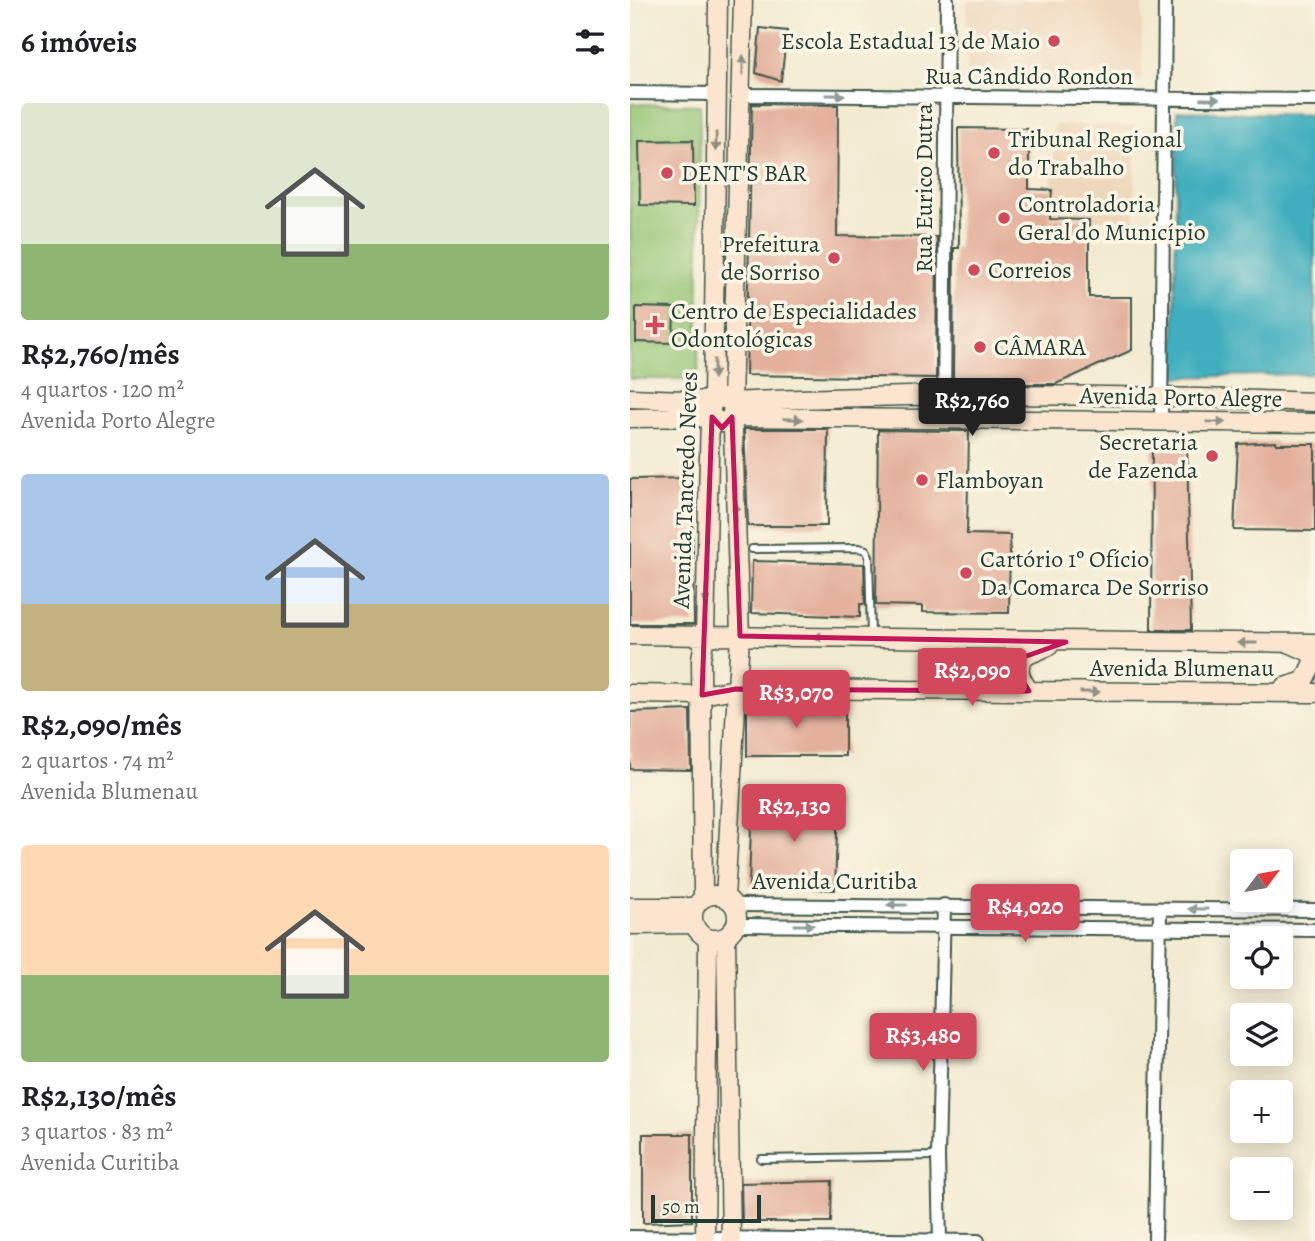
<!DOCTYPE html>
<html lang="pt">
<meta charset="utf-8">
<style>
:root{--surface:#fff;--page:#f6f6f6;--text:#202124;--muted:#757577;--accent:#d1495b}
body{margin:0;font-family:Alegreya,serif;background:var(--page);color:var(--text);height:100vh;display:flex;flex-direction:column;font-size:26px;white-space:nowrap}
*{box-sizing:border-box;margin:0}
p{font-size:23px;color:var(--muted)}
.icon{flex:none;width:38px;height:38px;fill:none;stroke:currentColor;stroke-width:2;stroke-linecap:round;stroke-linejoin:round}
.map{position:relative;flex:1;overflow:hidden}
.side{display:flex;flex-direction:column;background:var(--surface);width:630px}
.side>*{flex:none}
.needle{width:46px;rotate:58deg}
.controls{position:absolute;left:600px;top:849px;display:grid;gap:14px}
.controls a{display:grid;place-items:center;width:63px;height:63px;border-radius:7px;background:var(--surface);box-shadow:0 4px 18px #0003;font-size:35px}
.scale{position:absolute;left:21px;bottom:18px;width:110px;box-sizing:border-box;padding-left:7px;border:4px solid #1f3d34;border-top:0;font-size:19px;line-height:24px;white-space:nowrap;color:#1f3d34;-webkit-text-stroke:5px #fcf5e5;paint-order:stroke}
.price{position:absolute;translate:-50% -60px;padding:0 16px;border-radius:7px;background:var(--accent);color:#fff;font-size:23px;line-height:46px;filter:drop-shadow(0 2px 4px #0008)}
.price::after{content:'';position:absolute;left:50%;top:42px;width:21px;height:16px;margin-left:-10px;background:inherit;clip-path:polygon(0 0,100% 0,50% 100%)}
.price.current{background:#222;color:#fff}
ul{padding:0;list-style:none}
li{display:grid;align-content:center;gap:14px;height:371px;padding:0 21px}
li span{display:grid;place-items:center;height:217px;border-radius:7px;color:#555}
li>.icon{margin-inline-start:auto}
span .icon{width:126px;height:126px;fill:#fffc;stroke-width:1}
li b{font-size:30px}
h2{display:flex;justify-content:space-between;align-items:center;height:84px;padding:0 21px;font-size:30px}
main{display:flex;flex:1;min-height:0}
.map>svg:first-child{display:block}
.built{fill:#eed7bb}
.green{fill:#94c474;stroke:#5a8054;stroke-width:2}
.water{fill:#40aebe;stroke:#307679;stroke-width:2}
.building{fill:#e3b09b}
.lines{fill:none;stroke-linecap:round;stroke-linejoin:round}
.lane-casing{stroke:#3f574c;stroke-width:10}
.street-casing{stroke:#3f574c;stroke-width:16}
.secondary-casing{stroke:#3f574c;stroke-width:21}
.lane{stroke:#fff;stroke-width:6}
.street{stroke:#fff;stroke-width:12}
.secondary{stroke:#fbe5cf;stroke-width:18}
.oneway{fill:#8d9182}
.oneway2{fill:#8f9e9a}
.marked{fill:none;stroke:#c2185b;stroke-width:5;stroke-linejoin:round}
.poi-dot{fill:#d1495b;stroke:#fcf5e5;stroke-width:2.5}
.labels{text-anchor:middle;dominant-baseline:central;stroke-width:7;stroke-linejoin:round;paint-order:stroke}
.poi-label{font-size:24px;fill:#1f3d34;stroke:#fcf5e5;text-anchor:start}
.street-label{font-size:24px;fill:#1f3d34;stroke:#fcf5e5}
</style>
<main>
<section class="side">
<h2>6 imóveis<svg class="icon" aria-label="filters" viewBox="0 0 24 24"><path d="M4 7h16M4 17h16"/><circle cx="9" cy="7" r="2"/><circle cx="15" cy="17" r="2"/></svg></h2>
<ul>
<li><span style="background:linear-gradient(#dfe7d0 65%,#8fb573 0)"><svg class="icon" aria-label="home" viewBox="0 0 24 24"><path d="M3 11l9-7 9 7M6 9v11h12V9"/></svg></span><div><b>R$2,760/mês</b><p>4 quartos · 120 m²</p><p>Avenida Porto Alegre</p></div></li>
<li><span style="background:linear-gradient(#a9c7e8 60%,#c2b280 0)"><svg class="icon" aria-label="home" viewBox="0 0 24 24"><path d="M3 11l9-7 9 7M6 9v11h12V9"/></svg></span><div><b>R$2,090/mês</b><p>2 quartos · 74 m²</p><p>Avenida Blumenau</p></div></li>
<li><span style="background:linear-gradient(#ffd9b3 60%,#8fb573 0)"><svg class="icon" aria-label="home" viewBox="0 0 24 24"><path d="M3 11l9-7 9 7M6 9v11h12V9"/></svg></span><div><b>R$2,130/mês</b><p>3 quartos · 83 m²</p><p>Avenida Curitiba</p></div></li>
</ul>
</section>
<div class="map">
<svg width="685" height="1241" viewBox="0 0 685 1241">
<rect width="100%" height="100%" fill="#fcf5e5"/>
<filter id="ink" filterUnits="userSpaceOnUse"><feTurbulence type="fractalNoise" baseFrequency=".0143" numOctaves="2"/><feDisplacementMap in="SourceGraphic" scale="14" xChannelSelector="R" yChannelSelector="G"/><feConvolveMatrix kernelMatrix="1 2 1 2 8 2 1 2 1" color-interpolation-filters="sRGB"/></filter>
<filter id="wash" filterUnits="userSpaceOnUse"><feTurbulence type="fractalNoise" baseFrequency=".00686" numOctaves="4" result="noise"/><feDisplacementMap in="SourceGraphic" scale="28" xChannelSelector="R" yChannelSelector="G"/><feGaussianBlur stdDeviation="1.57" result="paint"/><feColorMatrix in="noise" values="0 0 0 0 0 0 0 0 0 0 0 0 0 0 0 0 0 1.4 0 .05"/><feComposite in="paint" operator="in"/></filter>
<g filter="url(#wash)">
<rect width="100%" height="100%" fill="#f3ebd1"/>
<path class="built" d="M337,0H512V81L337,84Z
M424,125L506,126L504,220L420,219Z"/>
<path class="green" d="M0,104L70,105L68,379H0Z"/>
<path class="water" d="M547,111L685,115V374L544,377Z"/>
<g id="blocks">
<path class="building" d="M130,28L157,31L151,81L126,73Z
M122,104L208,105L207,236L307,237L306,378L116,375Z
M328,128L399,129V189L422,190L420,219L459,220V297H502V350L426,384H323L324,248H329Z
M63,140L64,206L10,205L9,141Z
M6,307L44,308L43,343L6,342Z
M114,429H198L197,526H118Z
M248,430L339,431L337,534L380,535L379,613L293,612V606L246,605Z
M522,442L557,443L561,630H521Z
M646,442L647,444H685V531L604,530L608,444Z
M62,478L64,624H0V479Z
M122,561L234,564L235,604H230V617L121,613Z
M215,704V756H117V705Z
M60,710L61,770L0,769V712Z
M122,799L208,802L205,890L119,886Z
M13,1134H62V1221L13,1223Z
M202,1181L201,1222H112L111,1183Z"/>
</g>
</g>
<g filter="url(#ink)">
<use href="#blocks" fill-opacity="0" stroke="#3f574c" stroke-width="2"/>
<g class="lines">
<g class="lane-casing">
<path id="lane" d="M122,549L229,548L236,550L239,556L241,636
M131,1159L308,1156"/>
</g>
<g class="street-casing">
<path id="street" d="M0,93L87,94
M113,95L685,100
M314,419L317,0
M531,422L535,0
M103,905L685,910
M106,925L685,930
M0,1237L348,1241
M310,1241L308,1156L314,905
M525,1241L530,909"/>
</g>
<g class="secondary-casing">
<path id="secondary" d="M0,398L83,401L93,398L102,402C296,392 490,394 685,402
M0,418L82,417L92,423L102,417L685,423
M0,635L685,643
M654,687L674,681L684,660L679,652L661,644
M399,691C391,679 386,671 393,657L419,646
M0,694L72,695L106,689L685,693
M63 917a22 22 0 1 1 44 0a22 22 0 1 1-44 0Z
M73,898L71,659L75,635L80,413L83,401L88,0
M95,898L110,636L102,402L113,0
M0,907H65
M0,925L63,924
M96,937L101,1241
M75,1241L78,939"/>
</g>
<use href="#lane" class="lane"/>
<use href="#street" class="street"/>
<use href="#secondary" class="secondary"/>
</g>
<defs><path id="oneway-solid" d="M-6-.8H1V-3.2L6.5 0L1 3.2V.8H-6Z" transform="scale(1.75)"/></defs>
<g class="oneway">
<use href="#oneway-solid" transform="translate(113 65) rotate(-89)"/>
<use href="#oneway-solid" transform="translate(86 142) rotate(91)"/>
<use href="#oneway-solid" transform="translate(84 369) rotate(91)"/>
<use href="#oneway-solid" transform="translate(163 419) rotate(2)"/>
<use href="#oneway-solid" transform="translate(586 422) rotate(1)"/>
<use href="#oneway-solid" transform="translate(106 512) rotate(-92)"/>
<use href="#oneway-solid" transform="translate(76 595) rotate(92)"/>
<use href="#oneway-solid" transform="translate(193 637) rotate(-179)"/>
<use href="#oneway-solid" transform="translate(617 643) rotate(-180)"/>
<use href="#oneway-solid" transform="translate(460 692)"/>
</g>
<g class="oneway2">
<use href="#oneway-solid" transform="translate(205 95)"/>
<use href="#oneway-solid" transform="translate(580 99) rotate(1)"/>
<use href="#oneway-solid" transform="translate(267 905) rotate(180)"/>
<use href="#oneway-solid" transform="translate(568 909) rotate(-180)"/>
<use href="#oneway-solid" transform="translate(174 925)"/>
</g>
</g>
<path class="marked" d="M82,417L92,428L102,417L110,636L436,642L391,658L389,675L399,691L106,689L72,695Z"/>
<g class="poi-dot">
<circle cx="424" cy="41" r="7"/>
<circle cx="364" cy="153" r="7"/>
<circle cx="37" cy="173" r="7"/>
<circle cx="374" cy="218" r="7"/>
<circle cx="204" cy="258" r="7"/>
<circle cx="344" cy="270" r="7"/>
<path d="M21.5 314.5h7v7h7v7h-7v7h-7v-7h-7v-7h7z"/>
<circle cx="350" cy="347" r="7"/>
<circle cx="582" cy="456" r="7"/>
<circle cx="292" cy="480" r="7"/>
<circle cx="336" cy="573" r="7"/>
</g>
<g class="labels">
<g class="poi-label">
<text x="410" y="41" text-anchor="end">Escola Estadual 13 de Maio</text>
<text x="378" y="139">Tribunal Regional<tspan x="378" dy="28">do Trabalho</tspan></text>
<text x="51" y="173">DENT'S BAR</text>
<text x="388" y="204">Controladoria<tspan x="388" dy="28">Geral do Município</tspan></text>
<text x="190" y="244" text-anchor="end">Prefeitura<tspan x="190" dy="28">de Sorriso</tspan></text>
<text x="358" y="270">Correios</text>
<text x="41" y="311">Centro de Especialidades<tspan x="41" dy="28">Odontológicas</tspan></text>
<text x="364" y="347">CÂMARA</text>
<text x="568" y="442" text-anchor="end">Secretaria<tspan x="568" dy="28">de Fazenda</tspan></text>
<text x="306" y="480">Flamboyan</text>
<text x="350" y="559">Cartório 1º Ofício<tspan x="350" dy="28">Da Comarca De Sorriso</tspan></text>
</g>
<g class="street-label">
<text x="399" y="76">Rua Cândido Rondon</text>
<text transform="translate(294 188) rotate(-90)">Rua Eurico Dutra</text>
<text transform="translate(551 397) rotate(1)">Avenida Porto Alegre</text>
<text transform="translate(55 490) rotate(-88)">Avenida Tancredo Neves</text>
<text x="552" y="668">Avenida Blumenau</text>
<text x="205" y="881">Avenida Curitiba</text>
</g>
</g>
</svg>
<div class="controls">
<a><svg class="needle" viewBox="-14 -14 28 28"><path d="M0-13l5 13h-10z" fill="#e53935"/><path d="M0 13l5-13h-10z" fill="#757577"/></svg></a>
<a><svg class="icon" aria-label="locate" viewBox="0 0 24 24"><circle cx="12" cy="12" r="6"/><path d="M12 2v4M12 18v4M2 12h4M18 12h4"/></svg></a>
<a><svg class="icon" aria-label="layers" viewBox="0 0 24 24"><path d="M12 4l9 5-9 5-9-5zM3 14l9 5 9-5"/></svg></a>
<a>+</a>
<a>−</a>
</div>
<div class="scale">50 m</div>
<b class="price current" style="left:342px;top:438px">R$2,760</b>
<b class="price" style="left:342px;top:708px">R$2,090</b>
<b class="price" style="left:166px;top:730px">R$3,070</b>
<b class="price" style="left:164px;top:844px">R$2,130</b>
<b class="price" style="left:395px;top:944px">R$4,020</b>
<b class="price" style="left:293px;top:1073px">R$3,480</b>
</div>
</main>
